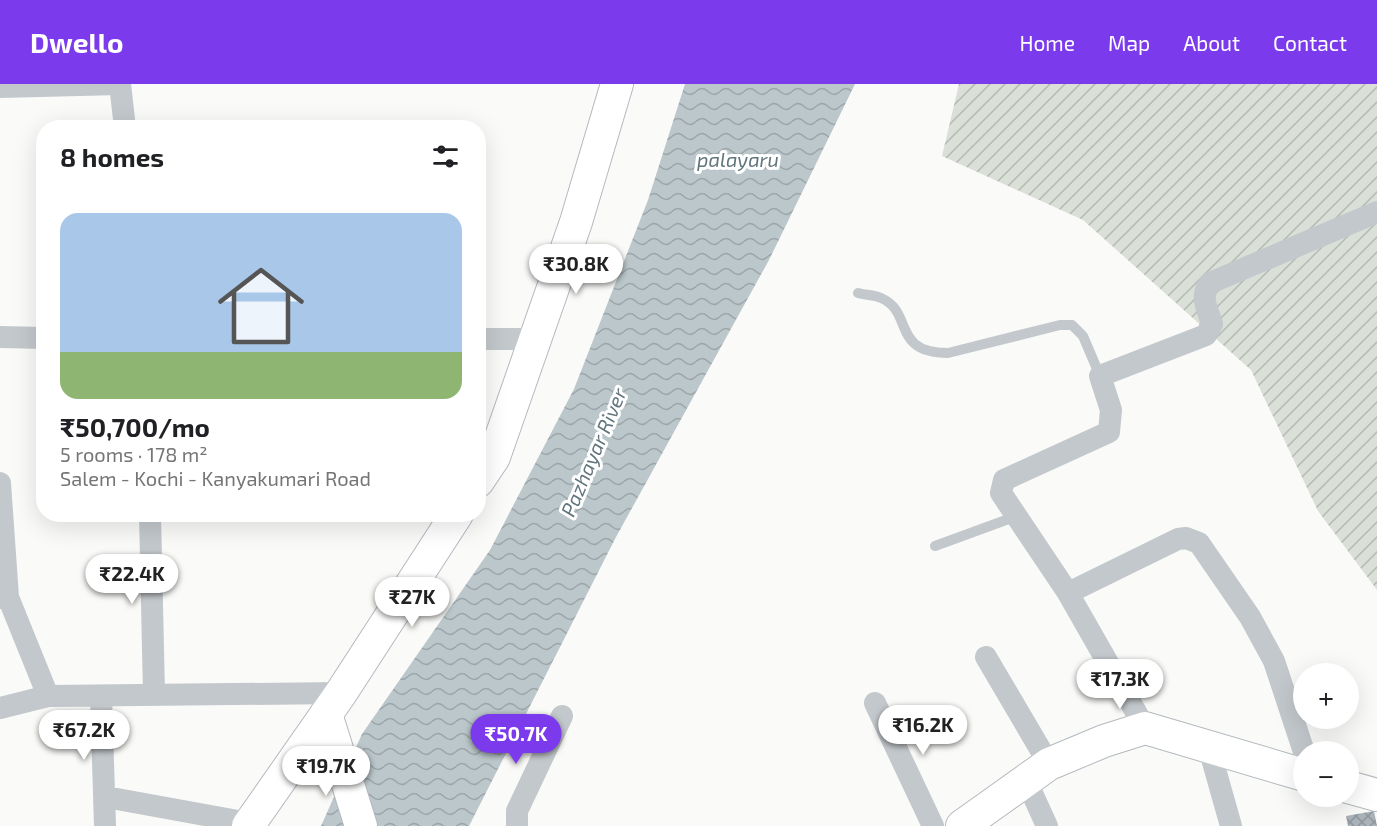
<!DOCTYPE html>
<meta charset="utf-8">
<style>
:root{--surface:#fff;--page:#f6f6f6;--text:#202124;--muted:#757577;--line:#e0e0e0;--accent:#7c3aed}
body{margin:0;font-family:"Exo 2",sans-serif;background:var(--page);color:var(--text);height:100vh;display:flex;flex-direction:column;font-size:22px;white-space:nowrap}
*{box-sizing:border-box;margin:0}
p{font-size:20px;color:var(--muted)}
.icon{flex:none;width:33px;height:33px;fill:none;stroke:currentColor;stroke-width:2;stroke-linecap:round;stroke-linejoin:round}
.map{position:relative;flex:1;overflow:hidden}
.side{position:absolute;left:36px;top:36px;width:450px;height:402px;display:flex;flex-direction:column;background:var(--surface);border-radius:24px;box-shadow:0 6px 24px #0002}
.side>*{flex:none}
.fabs{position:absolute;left:1293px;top:579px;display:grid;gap:12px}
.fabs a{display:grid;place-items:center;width:66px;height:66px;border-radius:50%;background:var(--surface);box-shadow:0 6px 24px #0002;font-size:30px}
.price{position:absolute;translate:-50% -51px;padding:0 14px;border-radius:21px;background:#fff;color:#222;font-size:20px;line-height:39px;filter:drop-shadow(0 2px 3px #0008)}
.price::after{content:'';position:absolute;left:50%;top:36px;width:18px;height:14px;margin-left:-9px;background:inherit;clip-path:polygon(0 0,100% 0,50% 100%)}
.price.on{background:var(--accent);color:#fff}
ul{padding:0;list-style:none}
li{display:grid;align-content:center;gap:12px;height:318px;padding:0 24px}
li+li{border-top:2px solid var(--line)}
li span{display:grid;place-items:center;height:186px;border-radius:18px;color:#555}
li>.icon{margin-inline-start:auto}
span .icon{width:108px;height:108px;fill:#fffc;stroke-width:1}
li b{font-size:26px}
h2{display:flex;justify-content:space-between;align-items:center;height:72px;padding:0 24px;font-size:26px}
header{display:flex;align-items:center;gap:36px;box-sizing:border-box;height:84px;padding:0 30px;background:var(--accent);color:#fff}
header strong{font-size:28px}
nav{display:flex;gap:33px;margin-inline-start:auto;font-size:21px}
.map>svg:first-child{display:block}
.garden{fill:url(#garden-furrows)}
.water{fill:url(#water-waves)}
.building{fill:url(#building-cross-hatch)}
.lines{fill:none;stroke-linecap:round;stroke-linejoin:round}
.secondary-casing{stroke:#b3babf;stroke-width:34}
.lane{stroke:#c3c8cc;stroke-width:10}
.street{stroke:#c3c8cc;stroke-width:22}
.secondary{stroke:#fff;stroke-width:32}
.labels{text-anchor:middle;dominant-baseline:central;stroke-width:6;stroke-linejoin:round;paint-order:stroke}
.water-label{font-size:20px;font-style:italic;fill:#60757c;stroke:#fff}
</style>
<header>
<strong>Dwello</strong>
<nav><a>Home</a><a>Map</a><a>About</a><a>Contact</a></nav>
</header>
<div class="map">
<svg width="1377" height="742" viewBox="0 0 1377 742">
<defs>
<pattern id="garden-furrows" width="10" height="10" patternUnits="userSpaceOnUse" patternTransform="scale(1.5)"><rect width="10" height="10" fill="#dadfd7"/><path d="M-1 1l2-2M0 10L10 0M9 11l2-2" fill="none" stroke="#b4b9b4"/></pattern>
<pattern id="water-waves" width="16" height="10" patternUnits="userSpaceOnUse" patternTransform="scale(1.5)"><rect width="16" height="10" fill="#bbc7cb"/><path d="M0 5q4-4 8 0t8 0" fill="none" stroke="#9ca6aa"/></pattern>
<pattern id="building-cross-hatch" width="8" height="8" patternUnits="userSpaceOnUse" patternTransform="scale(1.5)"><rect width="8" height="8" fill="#aab3b9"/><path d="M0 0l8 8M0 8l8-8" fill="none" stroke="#8e969c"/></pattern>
</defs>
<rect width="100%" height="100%" fill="#fafaf8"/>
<path class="garden" d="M959,0H1377V506L1318,427L1251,286L1083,136L942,72Z"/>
<path class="water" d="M685,0H855L769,176L616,453L469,742H321L362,650L490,466L574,305L648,116Z"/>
<path class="building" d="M1374,727L1377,742H1348L1346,732Z"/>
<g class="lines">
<g class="secondary-casing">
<path id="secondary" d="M478,397L494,373L576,138L617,0
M326,630L361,742
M1348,703L1377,711
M248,742L341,609L457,430
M962,742L1049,680L1104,657L1145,644L1304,691"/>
</g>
<path class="lane" d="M858,209C865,211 875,211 881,214C914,228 891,269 948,269L1060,241H1072L1083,252L1100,292
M935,462L1017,432"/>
<path class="street" d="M120,0L125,44
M0,3L119,0
M0,253L44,254
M478,255H535
M0,399L8,513
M150,430L154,610
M1068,509L1178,455L1186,454L1199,459L1250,533L1274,577L1304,668
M0,514L8,513L48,612L341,609
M986,573L1049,680
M101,612L105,742
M875,619L933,742
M0,624L48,612
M1145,644L1068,509L1001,409L1004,396L1109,348L1111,326L1100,292L1206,251L1212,240C1208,226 1199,212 1210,199L1377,128
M1209,664L1231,742
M1026,696L1047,742
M106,713L249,739
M517,742V727L562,632"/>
<use href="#secondary" class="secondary"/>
</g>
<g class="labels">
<g class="water-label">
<text x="738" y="75">palayaru</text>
<text transform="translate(593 368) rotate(-67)">Pazhayar River</text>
</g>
</g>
</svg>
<div class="fabs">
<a>+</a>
<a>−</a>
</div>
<b class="price" style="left:576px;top:211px">₹30.8K</b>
<b class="price" style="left:132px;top:521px">₹22.4K</b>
<b class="price" style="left:412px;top:544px">₹27K</b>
<b class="price" style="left:1120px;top:626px">₹17.3K</b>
<b class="price" style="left:923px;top:672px">₹16.2K</b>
<b class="price" style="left:84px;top:677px">₹67.2K</b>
<b class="price on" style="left:516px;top:681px">₹50.7K</b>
<b class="price" style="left:326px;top:713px">₹19.7K</b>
<section class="side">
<h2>8 homes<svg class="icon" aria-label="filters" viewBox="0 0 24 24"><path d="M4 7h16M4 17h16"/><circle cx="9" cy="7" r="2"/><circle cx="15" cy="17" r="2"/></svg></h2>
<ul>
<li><span style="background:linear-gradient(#a9c7e8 75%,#8fb573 0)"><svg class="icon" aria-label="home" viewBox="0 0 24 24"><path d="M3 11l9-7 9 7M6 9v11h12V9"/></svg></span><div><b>₹50,700/mo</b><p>5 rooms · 178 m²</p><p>Salem - Kochi - Kanyakumari Road</p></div></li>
</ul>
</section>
</div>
